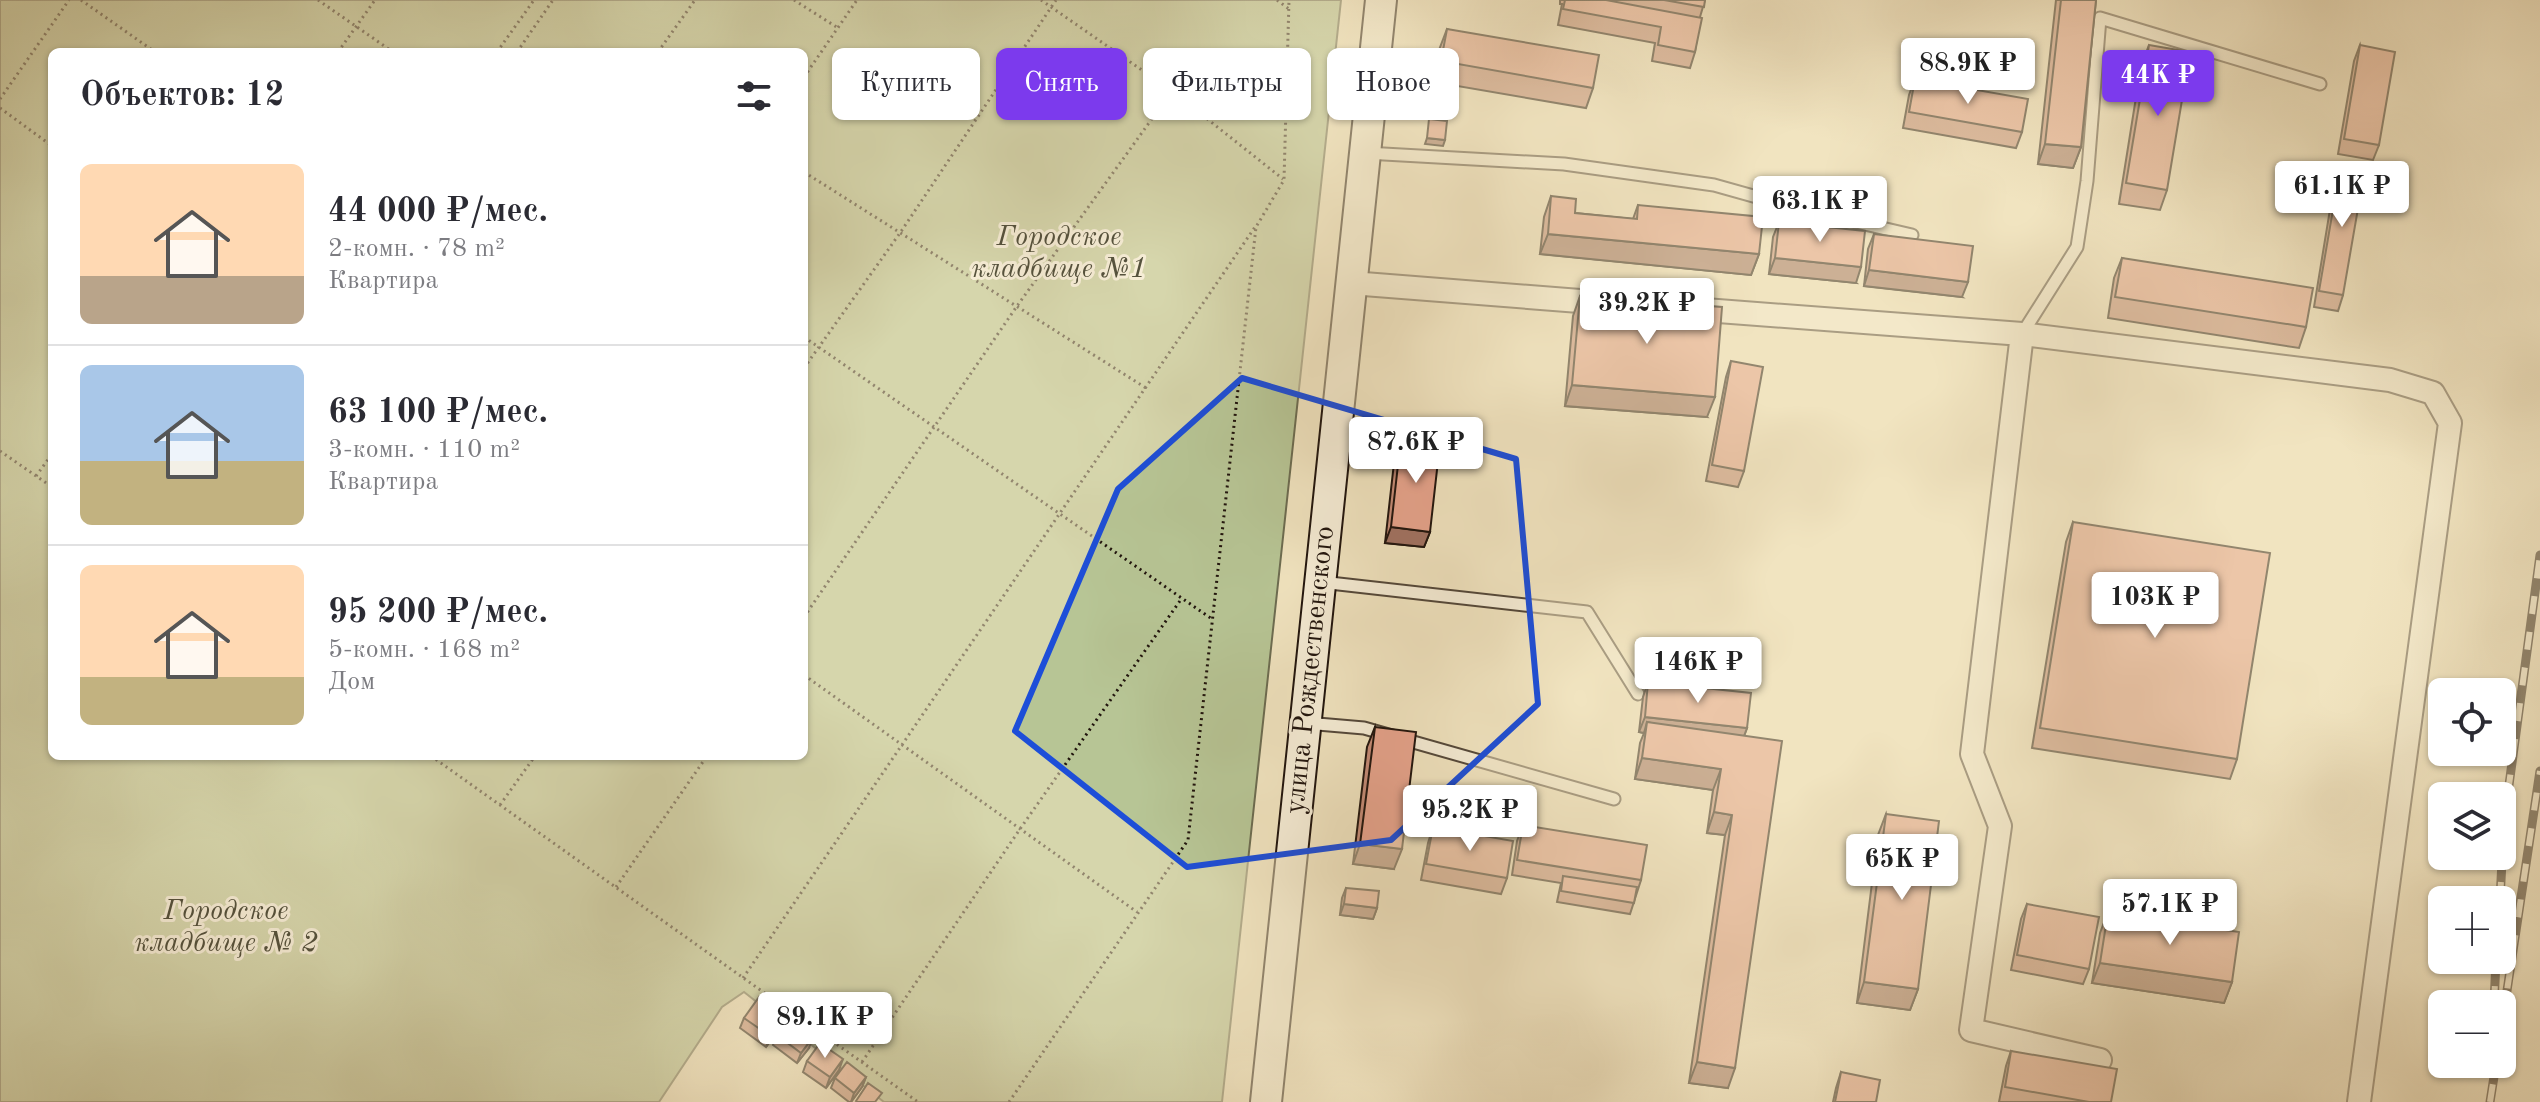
<!DOCTYPE html>
<html lang="ru">
<meta charset="utf-8">
<style>
:root{--surface:#fff;--page:#f7f7f7;--text:#2b2b33;--muted:#7c7c81;--line:#e1e1e2;--accent:#7c3aed}
body{margin:0;font-family:"Old Standard TT",serif;background:var(--page);color:var(--text);height:100vh;display:flex;flex-direction:column;font-size:30px;white-space:nowrap}
*{box-sizing:border-box;margin:0}
p{font-size:26px;color:var(--muted)}
.icon{flex:none;width:44px;height:44px;fill:none;stroke:currentColor;stroke-width:2;stroke-linecap:round;stroke-linejoin:round}
.map{position:relative;flex:1;overflow:hidden}
.sheet{position:absolute;left:48px;top:48px;width:760px;height:712px;display:flex;flex-direction:column;background:var(--surface);border-radius:12px;box-shadow:0 2px 6px #0004}
.sheet>*{flex:none}
.hud{position:absolute;left:832px;top:48px;width:760px;height:72px;display:flex;gap:16px}
.buttons{position:absolute;left:2428px;top:678px;display:grid;gap:16px}
.buttons a{display:grid;place-items:center;width:88px;height:88px;border-radius:12px;background:var(--surface);box-shadow:0 2px 6px #0004;font-size:40px}
.price{position:absolute;translate:-50% -68px;padding:0 18px;border-radius:8px;background:#fff;color:#222;font-size:26px;line-height:52px;filter:drop-shadow(0 2px 4px #0008)}
.price::after{content:'';position:absolute;left:50%;top:48px;width:24px;height:18px;margin-left:-12px;background:inherit;clip-path:polygon(0 0,100% 0,50% 100%)}
.price.active{background:var(--accent);color:#fff}
ul{padding:0;list-style:none}
li{display:flex;align-items:center;gap:24px;height:200px;padding:0 32px}
li+li{border-top:2px solid var(--line)}
li span{display:grid;place-items:center;flex:none;width:224px;height:160px;border-radius:12px;color:#555}
li>.icon{margin-inline-start:auto}
span .icon{width:96px;height:96px;fill:#fffc;stroke-width:1}
li b{font-size:34px}
h2{display:flex;justify-content:space-between;align-items:center;height:96px;padding:0 32px;font-size:34px}
.pill{padding:0 28px;border-radius:12px;background:var(--surface);box-shadow:0 2px 6px #0004;font-size:28px;line-height:72px}
.pill.active{background:var(--accent);color:#fff}
.map>svg:first-child{display:block}
.green{fill:#b7c595;stroke:#6c6c51;stroke-width:2;fill-rule:evenodd}
.lines{fill:none;stroke-linecap:round;stroke-linejoin:round}
.service-casing{stroke:#54483a;stroke-width:15}
.minor-casing{stroke:#54483a;stroke-width:26}
.secondary-casing{stroke:#20140d;stroke-width:34}
.path{stroke:#20140d;stroke-width:3;stroke-dasharray:2 4;stroke-linecap:butt}
.service{stroke:#f6edd6;stroke-width:11}
.minor{stroke:#f6edd6;stroke-width:22}
.secondary{stroke:#f6edd6;stroke-width:30}
.rail-casing{stroke:#20140d;stroke-width:9}
.rail{stroke:#f6edd6;stroke-width:6;stroke-dasharray:18;stroke-linecap:butt}
.wall{fill:#c68c78;stroke:#20140d;stroke-width:2}
.shaded-wall{fill:#a17262;stroke:#20140d;stroke-width:2}
.building{fill:#e6a38c;stroke:#20140d;stroke-width:2}
.marked{fill:none;stroke:#1d4ed8;stroke-width:6;stroke-linejoin:round}
.labels{text-anchor:middle;dominant-baseline:central;stroke-width:6;stroke-linejoin:round;paint-order:stroke}
.park-label{font-size:28px;font-style:italic;fill:#55523d;stroke:#f6edd6}
.street-label{font-size:28px;fill:#20140d;stroke:#f6edd6}
</style>
<div class="map">
<svg width="2540" height="1102" viewBox="0 0 2540 1102">
<rect width="100%" height="100%" fill="#f1e4c0"/>
<filter id="stains"><feTurbulence type="fractalNoise" baseFrequency=".0025" numOctaves="4"/><feColorMatrix values="0 0 0 0 .2 0 0 0 0 .09 0 0 0 0 .02 0 0 0 .5 -.17"/></filter>
<radialGradient id="worn" r=".72"><stop offset=".6" stop-color="#630" stop-opacity="0"/><stop offset="1" stop-color="#630" stop-opacity=".3"/></radialGradient>
<path class="green" d="M0,0H1341L1222,1102H884L744,992L722,1007L659,1102H0ZM52,52H804V756H52Z"/>
<g class="lines">
<g class="service-casing">
<path id="service" d="M1366,153L1564,164L1714,185L1800,209L1912,235
M2022,334L2077,247L2087,181L2100,18L2320,84
M1321,582L1587,612L1638,694
M1306,723L1364,728L1614,799"/>
</g>
<g class="minor-casing">
<path id="minor" d="M1351,283L1605,303
M1692,309L2022,334L2390,380L2433,393L2450,423L2359,1102
M2022,334L1972,754L2000,826L1971,1030L2100,1060"/>
</g>
<g class="secondary-casing">
<path id="secondary" d="M1266,1102L1381,0"/>
</g>
<path class="path" d="M81,0L155,52
M318,0L393,52
M794,0L838,28
M1041,0L1172,91L1283,179
M1277,0L1289,9
M338,52L375,0
M497,52L534,0
M517,52L553,0
M658,52L695,0
M804,77L857,0
M0,99L69,0
M0,108L52,146
M804,172L1146,388
M804,337L1212,619
M804,368L900,233L1056,0
M0,451L52,487
M36,476L52,454
M804,617L1017,306L1172,91
M804,675L1137,912
M431,756L918,1102
M500,805L535,756
M616,887L707,756
M743,978L1255,227
M862,1062L1020,829L1182,598
M1009,1102L1188,840L1256,227L1284,180L1289,0"/>
<use href="#service" class="service"/>
<use href="#minor" class="minor"/>
<use href="#secondary" class="secondary"/>
<g class="rail-casing">
<path id="rail" d="M2500,900L2504,822L2540,555
M2494,1004L2496,960
M2502,1024L2540,771
M2490,1102L2496,1064"/>
</g>
<use href="#rail" class="rail"/>
</g>
<path class="wall" d="M1560,0H1705L1700,17L1695,52L1690,68L1652,61L1655,43L1558,25L1562,4H1560Z
M2056,0H2096L2081,147L2073,168L2038,164Z
M1447,29L1593,88L1586,108L1434,82L1439,50Z
M2149,45L2167,190L2160,210L2119,204L2141,66Z
M2360,45L2379,145L2373,160L2338,154L2354,61Z
M1915,79L2022,132L2016,148L1903,128L1909,95Z
M2341,163L2343,295L2338,311L2314,307L2335,179Z
M1551,196L1575,213L1633,219L1638,205L1759,254L1751,275L1540,254L1544,217Z
M1779,222L1856,283L1769,274L1773,237Z
M1874,234L1962,297L1864,286L1868,249Z
M2122,258L2306,327L2299,348L2108,318L2114,278Z
M1580,296L1707,417L1565,406L1573,316Z
M1731,361L1744,471L1738,487L1706,481L1726,377Z
M1401,438L1430,532L1424,547L1385,543L1395,454Z
M2073,522L2237,759L2230,779L2032,748L2066,542Z
M1648,682L1747,728L1744,736L1728,1088L1689,1083L1725,835L1707,833L1713,790L1635,779L1640,743L1644,733L1639,732L1643,697Z
M1375,727L1394,869L1353,864L1367,747Z
M1886,814L1918,989L1910,1010L1857,1003L1878,835Z
M1523,825L1641,880L1630,914L1557,902L1561,883L1512,875L1517,841Z
M1433,827L1507,878L1501,894L1421,880L1428,843Z
M1346,888L1377,908L1373,919L1340,915L1342,898Z
M2027,904L2089,969L2083,984L2011,970L2021,919Z
M2108,912L2232,982L2224,1003L2092,983L2100,933Z
M744,1018L781,1026L766,1047L740,1028Z
M777,1035L809,1048L797,1063L773,1045Z
M2011,1051L2111,1102H1999L2006,1066Z
M807,1061L839,1070L826,1088L803,1072Z
M1841,1072L1876,1102H1833L1836,1088Z
M866,1077L862,1087L851,1102H849L831,1088L835,1078Z"/>
<path class="shaded-wall" d="M1427,138L1445,140L1443,146L1425,144Z
M2045,144L2081,147L2073,168L2038,164Z
M1548,234L1759,254L1751,275L1540,254Z
M1775,258L1861,267L1856,283L1769,274Z
M1869,270L1968,282L1962,297L1864,286Z
M1572,385L1715,397L1707,417L1565,406Z
M1391,527L1430,532L1424,547L1385,543Z
M1645,717L1747,728L1741,744L1647,722L1644,733L1639,732Z
M1642,758L1721,769L1713,790L1635,779Z
M1714,812L1732,815L1725,835L1707,833Z
M1360,844L1402,849L1394,869L1353,864Z
M1344,904L1377,908L1373,919L1340,915Z
M2100,963L2232,982L2224,1003L2092,983Z
M1864,982L1918,989L1910,1010L1857,1003Z
M784,1015L781,1026L766,1047L770,1036Z
M813,1037L809,1048L797,1063L801,1053Z
M843,1059L839,1070L826,1088L830,1077Z
M1697,1062L1735,1068L1728,1088L1689,1083Z
M866,1077L862,1087L851,1102L854,1093Z"/>
<path class="building" d="M1565,0H1606L1702,18L1695,52L1658,45L1661,27L1563,9Z
M1664,0H1705L1704,7Z
M2061,0H2096L2081,147L2045,144Z
M1447,29L1599,55L1593,88L1441,61Z
M2149,45L2190,52L2167,190L2126,183Z
M2360,45L2395,52L2379,145L2344,139Z
M1915,79L2028,99L2022,132L1909,112Z
M1429,119L1447,121L1445,140L1427,138Z
M2341,163L2365,168L2343,295L2319,291Z
M1551,196L1576,199L1575,213L1637,219L1638,205L1763,217L1759,254L1548,234Z
M1779,222L1865,231L1861,267L1775,258Z
M1874,234L1973,246L1968,282L1869,270Z
M2122,258L2313,288L2306,327L2115,297Z
M1580,296L1722,307L1715,397L1572,385Z
M1731,361L1763,367L1744,471L1712,465Z
M1401,438L1440,443L1430,532L1391,527Z
M2073,522L2270,553L2237,759L2040,728Z
M1648,682L1751,693L1747,728L1645,717Z
M1647,722L1782,741L1735,1068L1697,1062L1732,815L1714,812L1721,769L1642,758Z
M1375,727L1416,732L1402,849L1360,844Z
M1886,814L1939,821L1918,989L1864,982Z
M1523,825L1647,845L1641,880L1517,860Z
M1433,827L1513,841L1507,878L1426,864Z
M1563,876L1637,887L1634,903L1561,891Z
M1346,888L1379,891L1377,908L1344,904Z
M2027,904L2099,917L2089,969L2017,955Z
M2108,912L2239,932L2232,982L2100,963Z
M759,997L784,1015L770,1036L744,1018Z
M789,1019L813,1037L801,1053L777,1035Z
M820,1043L843,1059L830,1077L807,1061Z
M2011,1051L2117,1069L2111,1102H2089L2005,1087Z
M847,1062L866,1077L854,1093L835,1078Z
M1841,1072L1880,1080L1876,1102H1835Z
M868,1083L882,1093L875,1102H857L856,1101Z"/>
<path d="M0 0H2540V1102H0ZM1242,378L1516,459L1538,704L1391,840L1187,867L1015,731L1118,489Z" fill="#f1e4c0" fill-opacity=".55" fill-rule="evenodd"/>
<path class="marked" d="M1242,378L1516,459L1538,704L1391,840L1187,867L1015,731L1118,489Z"/>
<g class="labels">
<g class="park-label">
<text x="1059" y="238">Городское<tspan x="1059" dy="32">кладбище №1</tspan></text>
<text x="226" y="912">Городское<tspan x="226" dy="32">кладбище № 2</tspan></text>
</g>
<g class="street-label">
<text transform="translate(1311 670) rotate(-84)">улица Рождественского</text>
</g>
</g>
<rect width="100%" height="100%" filter="url(#stains)"/>
<rect width="100%" height="100%" fill="url(#worn)"/>
</svg>
<div class="buttons">
<a><svg class="icon" aria-label="locate" viewBox="0 0 24 24"><circle cx="12" cy="12" r="6"/><path d="M12 2v4M12 18v4M2 12h4M18 12h4"/></svg></a>
<a><svg class="icon" aria-label="layers" viewBox="0 0 24 24"><path d="M12 4l9 5-9 5-9-5zM3 14l9 5 9-5"/></svg></a>
<a>+</a>
<a>−</a>
</div>
<b class="price" style="left:1968px;top:106px">88.9K ₽</b>
<b class="price active" style="left:2158px;top:118px">44K ₽</b>
<b class="price" style="left:2342px;top:229px">61.1K ₽</b>
<b class="price" style="left:1820px;top:244px">63.1K ₽</b>
<b class="price" style="left:1647px;top:346px">39.2K ₽</b>
<b class="price" style="left:1416px;top:485px">87.6K ₽</b>
<b class="price" style="left:2155px;top:640px">103K ₽</b>
<b class="price" style="left:1698px;top:705px">146K ₽</b>
<b class="price" style="left:1470px;top:853px">95.2K ₽</b>
<b class="price" style="left:1902px;top:902px">65K ₽</b>
<b class="price" style="left:2170px;top:947px">57.1K ₽</b>
<b class="price" style="left:825px;top:1060px">89.1K ₽</b>
<div class="hud">
<a class="pill">Купить</a>
<a class="pill active">Снять</a>
<a class="pill">Фильтры</a>
<a class="pill">Новое</a>
</div>
<section class="sheet">
<h2>Объектов: 12<svg class="icon" aria-label="filters" viewBox="0 0 24 24"><path d="M4 7h16M4 17h16"/><circle cx="9" cy="7" r="2"/><circle cx="15" cy="17" r="2"/></svg></h2>
<ul>
<li><span style="background:linear-gradient(#ffd9b3 70%,#b9a48a 0)"><svg class="icon" aria-label="home" viewBox="0 0 24 24"><path d="M3 11l9-7 9 7M6 9v11h12V9"/></svg></span><div><b>44 000 ₽/мес.</b><p>2-комн. · 78 m²</p><p>Квартира</p></div></li>
<li><span style="background:linear-gradient(#a9c7e8 60%,#c2b280 0)"><svg class="icon" aria-label="home" viewBox="0 0 24 24"><path d="M3 11l9-7 9 7M6 9v11h12V9"/></svg></span><div><b>63 100 ₽/мес.</b><p>3-комн. · 110 m²</p><p>Квартира</p></div></li>
<li><span style="background:linear-gradient(#ffd9b3 70%,#c2b280 0)"><svg class="icon" aria-label="home" viewBox="0 0 24 24"><path d="M3 11l9-7 9 7M6 9v11h12V9"/></svg></span><div><b>95 200 ₽/мес.</b><p>5-комн. · 168 m²</p><p>Дом</p></div></li>
</ul>
</section>
</div>
